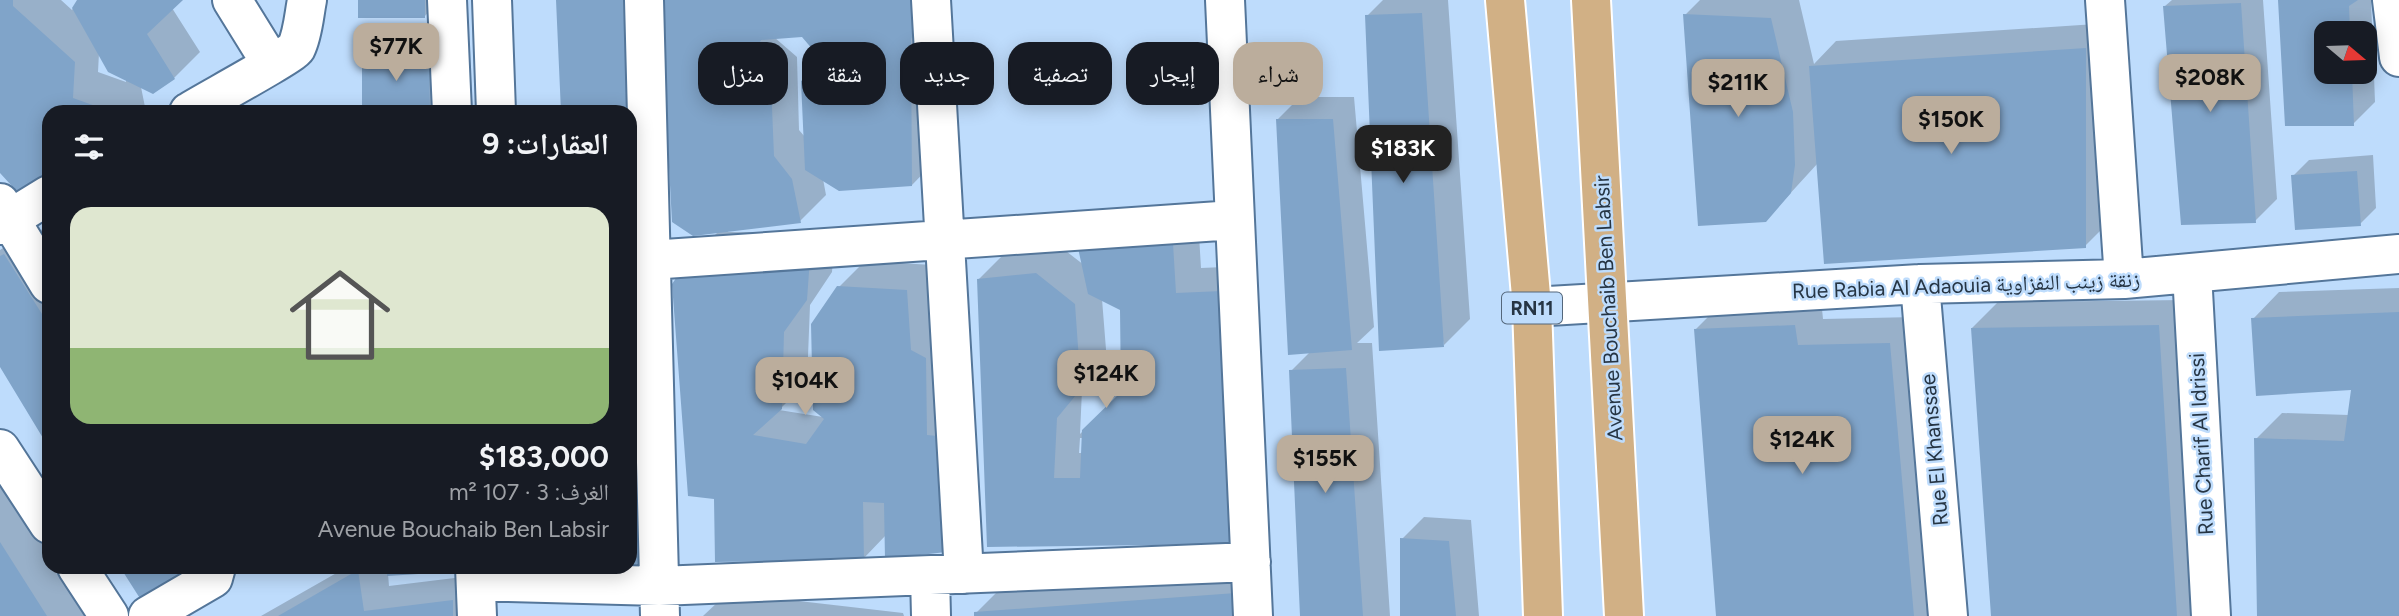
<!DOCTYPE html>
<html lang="ar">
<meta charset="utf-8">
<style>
:root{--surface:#171b24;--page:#242831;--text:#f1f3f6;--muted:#9ea1a6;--accent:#bbad9c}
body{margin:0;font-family:Figtree,"Noto Naskh Arabic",sans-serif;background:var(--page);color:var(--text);direction:rtl;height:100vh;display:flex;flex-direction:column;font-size:26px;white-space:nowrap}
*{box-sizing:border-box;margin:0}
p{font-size:23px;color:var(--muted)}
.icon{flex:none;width:38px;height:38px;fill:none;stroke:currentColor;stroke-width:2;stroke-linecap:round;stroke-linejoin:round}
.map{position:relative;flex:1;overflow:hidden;direction:ltr}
.details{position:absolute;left:42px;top:105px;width:595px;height:469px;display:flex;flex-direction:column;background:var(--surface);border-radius:21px;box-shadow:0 4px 18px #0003;direction:rtl}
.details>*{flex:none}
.top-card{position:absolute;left:658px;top:42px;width:665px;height:63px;direction:rtl;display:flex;gap:14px}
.needle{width:46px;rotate:109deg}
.fabs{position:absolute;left:2314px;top:21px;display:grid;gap:14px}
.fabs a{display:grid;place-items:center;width:63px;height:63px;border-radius:14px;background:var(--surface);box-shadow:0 4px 18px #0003;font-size:35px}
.price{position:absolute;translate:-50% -60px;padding:0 16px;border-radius:14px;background:var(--accent);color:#111;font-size:23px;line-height:46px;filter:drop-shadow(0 2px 4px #0008)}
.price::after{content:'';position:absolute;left:50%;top:42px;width:21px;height:16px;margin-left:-10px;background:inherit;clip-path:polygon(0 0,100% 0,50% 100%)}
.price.selected{background:#222;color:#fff}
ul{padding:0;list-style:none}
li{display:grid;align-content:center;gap:14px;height:371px;padding:0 28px}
li span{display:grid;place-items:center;height:217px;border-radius:21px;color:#555}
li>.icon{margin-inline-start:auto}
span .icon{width:126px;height:126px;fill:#fffc;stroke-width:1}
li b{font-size:30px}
h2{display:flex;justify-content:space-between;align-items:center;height:84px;padding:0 28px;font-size:30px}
.tag{padding:0 24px;border-radius:21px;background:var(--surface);box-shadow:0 4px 18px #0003;font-size:24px;line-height:63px}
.tag.selected{background:var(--accent);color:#111}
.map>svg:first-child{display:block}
.shadow{fill:#0003;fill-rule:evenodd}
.building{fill:#80a4c9}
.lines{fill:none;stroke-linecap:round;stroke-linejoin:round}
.minor-casing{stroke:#54769a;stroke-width:42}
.major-casing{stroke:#fff;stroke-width:42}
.minor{stroke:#fff;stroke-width:38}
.major{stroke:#d1b085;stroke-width:38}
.labels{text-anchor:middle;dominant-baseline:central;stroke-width:5;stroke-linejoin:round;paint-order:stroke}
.shield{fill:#bedcfc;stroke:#54677b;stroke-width:2}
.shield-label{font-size:19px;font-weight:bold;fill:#263544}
.street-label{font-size:21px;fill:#263544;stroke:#bedcfc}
</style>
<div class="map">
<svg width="2399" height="616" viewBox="0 0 2399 616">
<rect width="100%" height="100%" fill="#bedcfc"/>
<path class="shadow" d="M0,0H61L72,10L79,0H180L172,8L200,52L174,78L141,87L146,112H49L0,170ZM99,53L126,79V82L98,72Z
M360,0H440L424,17Z
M557,0H649L630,499V112H563Z
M662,0H940L938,158L912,185L823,179L826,195L800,221L728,230V232L835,233L832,272L810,305L807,382L779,410L823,417L839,287L865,261L933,265L972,524L886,535L864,558L715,498L691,259L719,231ZM803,35L824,60L803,82L805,137L799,130L797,57L774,37Z
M1383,0H1448L1470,319L1444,345L1367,16Z
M1700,0H1799L1814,64L1836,41L2111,23V220L2085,246L1818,163L1766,220L1685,15Z
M2172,0H2263L2277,199L2255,221L2165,6Z
M2279,0H2371L2375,102L2353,124ZM2326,33H2364V72H2326Z
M444,37L445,112H364V54L380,38Z
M1300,97H1354L1374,327L1357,343H1372L1390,616H1302L1291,371L1310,352L1278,119Z
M2373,155L2376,208L2360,224L2293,176L2309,160Z
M1198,218L1201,268L1247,266L1259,516L989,545L979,279L1005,253L1062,248L1084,265ZM1102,299L1122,309L1123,392L1080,434L1082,390L1107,362ZM1080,438H1083V453H1079Z
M49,223V245L40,231Z
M31,229L49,258V445L0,364V250Z
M2399,288V616H2258L2256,439L2282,413L2349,415L2353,388L2253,319L2279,292Z
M1821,299L1823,319L1915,317L1941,616H1718L1695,330L1721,304Z
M2185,300L2204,616H1992L1972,328L1998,302Z
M0,475L49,553V567H58L89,616H0Z
M1424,517L1471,520L1479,616H1402V539Z
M630,524H666L650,575L630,567Z
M347,567H453L450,570L388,574L389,586L479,575V616H261Z
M1261,568L1260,616H975L976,613L1002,587Z
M747,595L903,613L904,616H703L720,600Z"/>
<path class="building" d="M0,0H13V6L75,62L73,98L112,112H49V180L21,196L0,173Z
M77,0H183L147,34L175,79L153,94L108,72L72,8Z
M358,0H425V18H358Z
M556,0H623L628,112H561Z
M660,0H917L919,15L911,40L912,186L839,191L805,170L801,81L825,64L802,37L761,40L749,64L771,83L774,156L792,179L801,223L693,236L672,222Z
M2278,0H2358L2349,6L2350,33H2326V72H2352L2354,126H2285Z
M2241,3L2256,223L2181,225L2163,6Z
M1422,13L1444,347L1379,351L1365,15Z
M1683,14L1771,18L1793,112L1795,165L1791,193L1766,222L1698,226Z
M2086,48V248L1824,264L1809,66Z
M429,53L430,112H362V54Z
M1276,119H1333L1352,350L1288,355Z
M2357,171L2361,226L2295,230L2291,175Z
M630,202L646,499L630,501Z
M1173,243L1176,293L1222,291L1233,544L987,547L977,279L1036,273L1075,304L1081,389L1057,418L1054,478H1080L1082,430L1121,392L1120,310L1088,294L1078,248Z
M4,254L49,325V448L0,367V256Z
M690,258H810L807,300L784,332L782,409L753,435L806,444L824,419L813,410L811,324L837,286L907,290L911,350L926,358L927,435L948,437L946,552L885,559L884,503L863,502L864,560L715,562L714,499L688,496L672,284Z
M2399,312V616H2257L2254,438L2344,441L2351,390L2256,396L2251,318Z
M1795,325L1798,345L1890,343L1914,616H1716L1694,329Z
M2159,325L2177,616H1991L1971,328Z
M1346,368L1363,616H1300L1289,370Z
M1400,538L1449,541L1456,616H1400Z
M630,539H651L650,577L630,567Z
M0,542L47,616H0Z
M120,567H203L141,600Z
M387,567H450V572L387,576Z
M358,570L364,611L453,600V616H278Z
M1236,593L1235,616H974V612Z"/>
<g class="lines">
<g class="minor-casing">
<path id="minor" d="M232,0L271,63
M447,0L452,112
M492,0L496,112
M644,0L660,616
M931,0L964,574
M1225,0L1253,616
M2105,0L2124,279
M2392,0L2399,57
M189,112C203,103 292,55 296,48C303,34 304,15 307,0
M0,203L49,284
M0,225L49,195
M650,260L1234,220
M2192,273L2211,616
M1920,284L1948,616
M1532,307L1920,284L2124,279L2399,254
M0,449L49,524
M77,567L109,616
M475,567L477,616
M930,576L931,616
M476,581L659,586L1251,562
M148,616L213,578L216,567"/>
</g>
<g class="major-casing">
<path id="major" d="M1505,0L1532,307L1543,616
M1591,0L1624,616"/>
</g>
<use href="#minor" class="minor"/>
<use href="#major" class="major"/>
</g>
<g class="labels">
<rect class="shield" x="1502" y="292.5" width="60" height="31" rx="5"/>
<g class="shield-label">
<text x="1532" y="308">RN11</text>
</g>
<g class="street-label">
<text transform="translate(1966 285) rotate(-2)">Rue Rabia Al Adaouia زنقة زينب النفزاوية</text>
<text transform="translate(1608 308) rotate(-93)">Avenue Bouchaib Ben Labsir</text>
<text transform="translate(2201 444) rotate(-93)">Rue Charif Al Idrissi</text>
<text transform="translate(1934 450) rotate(-95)">Rue El Khanssae</text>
</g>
</g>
</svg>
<div class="fabs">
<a><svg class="needle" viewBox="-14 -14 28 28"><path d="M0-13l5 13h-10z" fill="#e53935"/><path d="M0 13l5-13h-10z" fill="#9ea1a6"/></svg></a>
</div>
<b class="price" style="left:396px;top:83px">$77K</b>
<b class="price" style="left:2210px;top:114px">$208K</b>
<b class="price" style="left:1738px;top:119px">$211K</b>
<b class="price" style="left:1951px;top:156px">$150K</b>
<b class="price selected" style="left:1403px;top:185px">$183K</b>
<b class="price" style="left:1106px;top:410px">$124K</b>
<b class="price" style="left:805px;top:417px">$104K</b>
<b class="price" style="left:1802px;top:476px">$124K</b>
<b class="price" style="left:1325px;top:495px">$155K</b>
<div class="top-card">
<a class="tag selected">شراء</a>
<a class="tag">إيجار</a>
<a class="tag">تصفية</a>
<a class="tag">جديد</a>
<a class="tag">شقة</a>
<a class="tag">منزل</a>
</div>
<section class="details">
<h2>العقارات: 9<svg class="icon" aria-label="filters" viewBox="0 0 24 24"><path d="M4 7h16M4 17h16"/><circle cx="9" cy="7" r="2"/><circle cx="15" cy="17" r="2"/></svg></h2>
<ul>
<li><span style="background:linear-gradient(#dfe7d0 65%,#8fb573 0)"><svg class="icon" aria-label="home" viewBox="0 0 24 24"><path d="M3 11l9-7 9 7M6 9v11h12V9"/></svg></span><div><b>$183,000</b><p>الغرف: 3 · 107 m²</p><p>Avenue Bouchaib Ben Labsir</p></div></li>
</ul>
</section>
</div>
